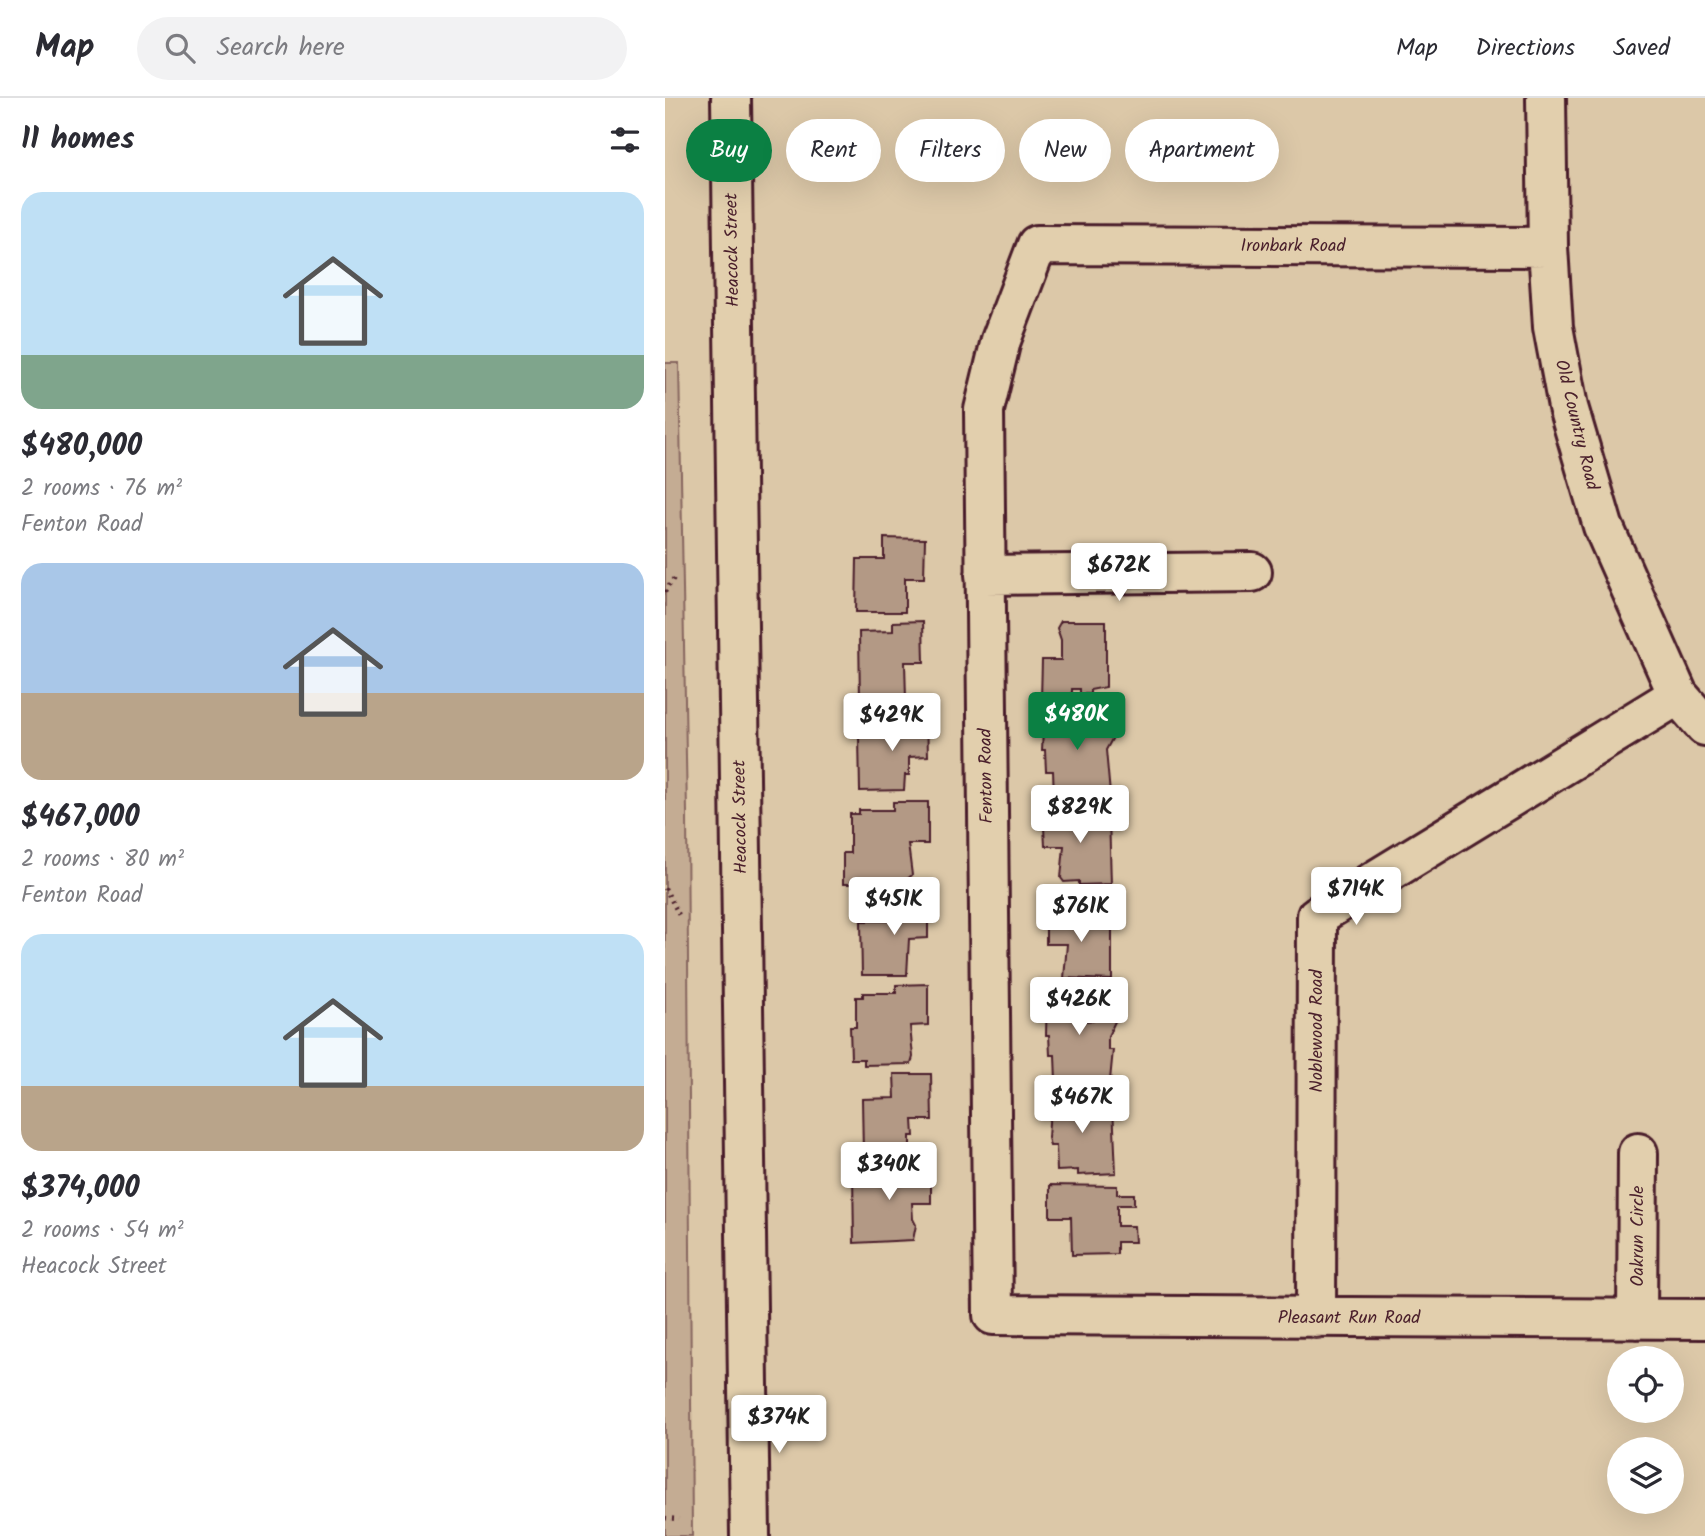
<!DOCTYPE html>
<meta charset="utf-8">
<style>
:root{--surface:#fff;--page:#f2f2f3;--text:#2b2b33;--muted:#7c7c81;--line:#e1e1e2;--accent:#0b8043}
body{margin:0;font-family:Kalam,sans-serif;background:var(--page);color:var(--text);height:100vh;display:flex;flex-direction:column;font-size:26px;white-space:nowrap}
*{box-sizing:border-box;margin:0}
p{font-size:23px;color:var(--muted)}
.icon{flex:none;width:38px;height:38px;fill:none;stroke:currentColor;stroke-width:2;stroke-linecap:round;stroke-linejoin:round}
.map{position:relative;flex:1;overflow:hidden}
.details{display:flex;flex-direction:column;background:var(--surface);width:665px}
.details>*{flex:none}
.guide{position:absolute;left:21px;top:21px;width:665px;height:63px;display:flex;gap:14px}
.controls{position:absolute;left:942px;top:1248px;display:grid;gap:14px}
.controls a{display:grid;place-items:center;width:77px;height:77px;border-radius:50%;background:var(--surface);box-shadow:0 7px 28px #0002;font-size:35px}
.price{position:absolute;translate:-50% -60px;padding:0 16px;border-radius:7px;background:#fff;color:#222;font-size:23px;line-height:46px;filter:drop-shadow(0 2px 4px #0008)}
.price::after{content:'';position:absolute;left:50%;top:42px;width:21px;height:16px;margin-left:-10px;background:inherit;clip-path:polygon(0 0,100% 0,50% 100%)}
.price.active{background:var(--accent);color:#fff}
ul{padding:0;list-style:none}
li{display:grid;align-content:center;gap:14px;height:371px;padding:0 21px}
li span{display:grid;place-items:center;height:217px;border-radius:21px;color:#555}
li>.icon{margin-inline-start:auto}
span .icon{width:126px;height:126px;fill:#fffc;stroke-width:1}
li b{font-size:30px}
h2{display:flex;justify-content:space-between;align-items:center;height:84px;padding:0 21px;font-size:30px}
.pill{padding:0 24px;border-radius:32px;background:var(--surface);box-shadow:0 7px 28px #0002;font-size:24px;line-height:63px}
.pill.active{background:var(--accent);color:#fff}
header{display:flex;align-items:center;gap:42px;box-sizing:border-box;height:98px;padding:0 35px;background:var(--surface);border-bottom:2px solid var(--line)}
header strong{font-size:33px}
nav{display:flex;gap:38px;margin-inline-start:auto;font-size:24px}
.search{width:490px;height:63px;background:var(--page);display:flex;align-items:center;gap:18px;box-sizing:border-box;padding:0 24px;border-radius:38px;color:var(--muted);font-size:26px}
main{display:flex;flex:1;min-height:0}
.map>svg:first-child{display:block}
.green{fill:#c4ac93;stroke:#87665f;stroke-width:2}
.building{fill:#b39985;stroke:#4a1f2b;stroke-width:2}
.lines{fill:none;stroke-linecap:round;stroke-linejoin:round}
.minor-casing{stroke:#4a1f2b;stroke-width:44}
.major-casing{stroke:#4a1f2b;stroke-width:44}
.path{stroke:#4a1f2b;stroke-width:4.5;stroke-dasharray:2 5;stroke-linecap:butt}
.minor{stroke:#e2cfad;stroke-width:38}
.major{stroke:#e2cfad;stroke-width:38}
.labels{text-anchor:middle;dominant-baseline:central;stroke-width:5;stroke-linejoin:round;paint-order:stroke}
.street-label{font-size:18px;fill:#4a1f2b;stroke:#e2cfad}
</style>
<header>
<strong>Map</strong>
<div class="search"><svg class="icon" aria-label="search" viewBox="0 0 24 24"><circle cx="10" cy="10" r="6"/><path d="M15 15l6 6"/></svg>Search here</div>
<nav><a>Map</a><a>Directions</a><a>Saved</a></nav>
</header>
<main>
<section class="details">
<h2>11 homes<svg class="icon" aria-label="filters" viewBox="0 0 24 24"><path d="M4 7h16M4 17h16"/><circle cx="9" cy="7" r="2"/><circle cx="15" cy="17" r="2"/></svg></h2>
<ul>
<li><span style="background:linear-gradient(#bfe0f5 75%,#7fa58c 0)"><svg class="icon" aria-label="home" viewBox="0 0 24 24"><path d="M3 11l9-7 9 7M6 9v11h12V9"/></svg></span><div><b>$480,000</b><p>2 rooms · 76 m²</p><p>Fenton Road</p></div></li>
<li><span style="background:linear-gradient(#a9c7e8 60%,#b9a48a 0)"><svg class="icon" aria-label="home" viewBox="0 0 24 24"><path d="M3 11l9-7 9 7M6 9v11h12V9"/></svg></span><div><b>$467,000</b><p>2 rooms · 80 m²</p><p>Fenton Road</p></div></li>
<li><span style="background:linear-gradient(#bfe0f5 70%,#b9a48a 0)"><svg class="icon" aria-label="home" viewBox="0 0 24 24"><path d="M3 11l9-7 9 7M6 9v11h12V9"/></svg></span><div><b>$374,000</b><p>2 rooms · 54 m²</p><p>Heacock Street</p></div></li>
</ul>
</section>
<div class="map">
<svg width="1040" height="1438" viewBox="0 0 1040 1438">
<rect width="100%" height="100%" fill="#dcc8a8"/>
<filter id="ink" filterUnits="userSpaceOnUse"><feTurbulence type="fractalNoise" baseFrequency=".0143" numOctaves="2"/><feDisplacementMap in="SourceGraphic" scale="14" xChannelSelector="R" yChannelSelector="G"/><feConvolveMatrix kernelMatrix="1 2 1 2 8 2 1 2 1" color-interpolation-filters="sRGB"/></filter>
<g filter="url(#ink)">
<path class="green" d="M0,265H14L22,715L27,1438H0Z"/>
<path class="building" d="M219,440L260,441L259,480H240V514H191L192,461H219Z
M258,523L259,564H240L241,601L195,602L194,534L228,533V524Z
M396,523H441V589L425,592V596H415V591H407V601L376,602L377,562H396V542L392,530Z
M415,609L416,637L426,636L425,630L432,621L440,618L450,625L452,632L441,652L445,696L389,698L388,673H381L380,652H377L379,610Z
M262,618L263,658L244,659V677H240L239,692L195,693L194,639L220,638L219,619Z
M228,704H263V746H243L247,777L241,782H227V786H178V755H185V716H194V712H228Z
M409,709V718L444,717L446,786L414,787V783L399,784L396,780L399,748H380L378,710Z
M263,797V840L244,841L242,877H197L196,823H229L228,798Z
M381,810H418L419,829H447V882L399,880L402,846H381Z
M263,886V927L245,928L248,959L246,966L199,967V961H186L185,929H191V899H198V895H231V887Z
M419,893L420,923L429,922V915L436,905L444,904L455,913L443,938V952H448L445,982L391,983L390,957H385L384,937H381L382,894Z
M229,976H266L267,1022H248L249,1038H245V1054L241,1056H198L197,1001L230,1000Z
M419,993L420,1008L448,1007L451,1075L413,1077V1072L392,1073L391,1048H385L383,1040L386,995Z
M266,1064V1105H247L248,1121L251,1127L248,1142L189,1145L188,1074H236V1065Z
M385,1087L452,1088V1096H469V1107H452V1128H469L470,1144H452V1156L407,1157L406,1119H385Z"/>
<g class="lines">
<g class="minor-casing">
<path id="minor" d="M881,0L883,149L888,229L903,309L938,428L1013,597L1040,628
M883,149L372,147L336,242L319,312L328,1217L1040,1221
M320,477L587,474
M651,1220L652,818L1013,597
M972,1221L973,1055"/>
</g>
<g class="major-casing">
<path id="major" d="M66,0L85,1438"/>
</g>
<path class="path" d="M0,494L9,480
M0,790L14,817
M0,1420L14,1421"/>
<use href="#minor" class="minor"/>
<use href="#major" class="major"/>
</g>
</g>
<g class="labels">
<g class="street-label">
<text x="628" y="148">Ironbark Road</text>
<text transform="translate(68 152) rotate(-91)">Heacock Street</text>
<text transform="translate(911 327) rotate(76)">Old Country Road</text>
<text transform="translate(322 678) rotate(-91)">Fenton Road</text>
<text transform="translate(76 719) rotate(-91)">Heacock Street</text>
<text transform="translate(652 933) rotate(-90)">Noblewood Road</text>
<text transform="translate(973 1138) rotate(-90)">Oakrun Circle</text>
<text x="684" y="1220">Pleasant Run Road</text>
</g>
</g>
</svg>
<div class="controls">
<a><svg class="icon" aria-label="locate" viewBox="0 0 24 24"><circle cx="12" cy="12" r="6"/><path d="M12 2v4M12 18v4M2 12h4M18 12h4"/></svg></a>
<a><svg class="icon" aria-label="layers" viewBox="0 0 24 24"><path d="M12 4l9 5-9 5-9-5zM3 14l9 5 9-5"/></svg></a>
</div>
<b class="price" style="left:454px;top:505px">$672K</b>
<b class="price active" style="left:412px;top:654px">$480K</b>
<b class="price" style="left:227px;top:655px">$429K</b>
<b class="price" style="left:415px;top:747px">$829K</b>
<b class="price" style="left:691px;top:829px">$714K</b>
<b class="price" style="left:229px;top:839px">$451K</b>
<b class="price" style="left:416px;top:846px">$761K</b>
<b class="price" style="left:414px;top:939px">$426K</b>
<b class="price" style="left:417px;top:1037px">$467K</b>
<b class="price" style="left:224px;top:1104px">$340K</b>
<b class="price" style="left:114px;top:1357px">$374K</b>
<div class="guide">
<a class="pill active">Buy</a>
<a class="pill">Rent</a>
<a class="pill">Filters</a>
<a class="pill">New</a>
<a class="pill">Apartment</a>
</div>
</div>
</main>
